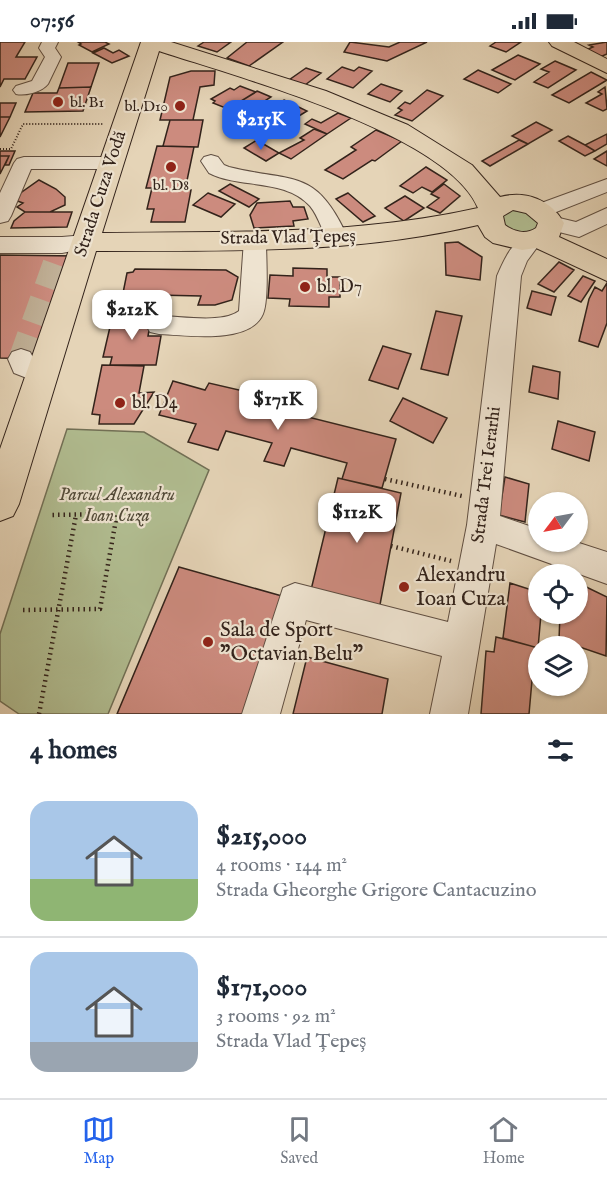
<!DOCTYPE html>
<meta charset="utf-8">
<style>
:root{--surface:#fff;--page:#f2f2f3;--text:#1f2937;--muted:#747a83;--line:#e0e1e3;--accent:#2563eb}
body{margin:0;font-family:"IM FELL English",serif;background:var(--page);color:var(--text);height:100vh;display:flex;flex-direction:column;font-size:22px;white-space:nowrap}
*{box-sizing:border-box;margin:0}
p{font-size:20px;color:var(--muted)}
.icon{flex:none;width:33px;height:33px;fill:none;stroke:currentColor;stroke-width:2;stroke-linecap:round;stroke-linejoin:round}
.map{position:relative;height:672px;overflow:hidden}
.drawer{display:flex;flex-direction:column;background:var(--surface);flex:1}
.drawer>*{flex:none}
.needle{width:39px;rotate:238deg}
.buttons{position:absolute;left:528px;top:450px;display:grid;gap:12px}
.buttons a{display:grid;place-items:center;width:60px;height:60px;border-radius:50%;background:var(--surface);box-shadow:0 2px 4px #0004;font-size:30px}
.price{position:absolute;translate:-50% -51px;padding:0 14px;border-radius:12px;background:#fff;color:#222;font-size:20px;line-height:39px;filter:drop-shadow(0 2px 3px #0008)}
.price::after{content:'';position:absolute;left:50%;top:36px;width:18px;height:14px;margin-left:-9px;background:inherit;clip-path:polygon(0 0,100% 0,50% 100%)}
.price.selected{background:var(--accent);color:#fff}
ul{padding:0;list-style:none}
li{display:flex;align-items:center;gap:18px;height:150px;padding:0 30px}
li+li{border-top:2px solid var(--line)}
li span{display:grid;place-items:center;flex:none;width:168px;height:120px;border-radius:18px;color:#555}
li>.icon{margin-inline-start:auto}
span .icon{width:72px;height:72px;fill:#fffc;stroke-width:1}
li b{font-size:26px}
h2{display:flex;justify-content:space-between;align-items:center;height:72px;padding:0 30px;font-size:26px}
.status{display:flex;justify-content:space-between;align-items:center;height:42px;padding:0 30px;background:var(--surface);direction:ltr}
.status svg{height:16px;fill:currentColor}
.dock{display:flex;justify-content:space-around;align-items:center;height:84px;border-top:2px solid var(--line);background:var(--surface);font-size:16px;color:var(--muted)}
.dock a{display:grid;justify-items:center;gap:3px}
.dock .selected{color:var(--accent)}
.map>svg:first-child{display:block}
.green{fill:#b1bd91;stroke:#727056;stroke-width:1.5}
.building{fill:#cc8b7e;stroke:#33231b;stroke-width:1.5}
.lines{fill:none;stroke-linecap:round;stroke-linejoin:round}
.minor-tunnel{stroke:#c1b198;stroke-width:25;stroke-dasharray:25 13;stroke-linecap:butt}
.minor-casing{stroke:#604f42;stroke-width:2}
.major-casing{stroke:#33231b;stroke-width:2}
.path-far1{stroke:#33231b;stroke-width:2;stroke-dasharray:1 2;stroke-linecap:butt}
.path{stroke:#33231b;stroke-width:4.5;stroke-dasharray:1.5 4;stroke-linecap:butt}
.minor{fill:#eee3d0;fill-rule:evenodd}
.major{fill:#e5d4b7;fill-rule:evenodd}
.poi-dot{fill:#8f2418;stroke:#eee3d0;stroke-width:2}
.labels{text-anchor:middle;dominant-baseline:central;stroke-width:4.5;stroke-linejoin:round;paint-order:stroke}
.far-poi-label{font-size:15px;fill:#33231b;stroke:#eee3d0;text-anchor:start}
.street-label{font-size:18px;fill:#33231b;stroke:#eee3d0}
.poi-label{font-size:18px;fill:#33231b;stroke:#eee3d0;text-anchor:start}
.park-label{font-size:18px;font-style:italic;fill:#524a38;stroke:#eee3d0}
.near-poi-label{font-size:21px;fill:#33231b;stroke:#eee3d0;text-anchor:start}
</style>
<div class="status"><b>07:56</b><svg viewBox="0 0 49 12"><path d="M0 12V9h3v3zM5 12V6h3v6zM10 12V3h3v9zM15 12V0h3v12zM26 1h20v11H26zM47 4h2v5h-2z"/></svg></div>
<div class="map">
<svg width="607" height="672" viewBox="0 0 607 672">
<rect width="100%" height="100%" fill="#e5d4b7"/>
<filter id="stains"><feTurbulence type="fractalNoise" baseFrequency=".00333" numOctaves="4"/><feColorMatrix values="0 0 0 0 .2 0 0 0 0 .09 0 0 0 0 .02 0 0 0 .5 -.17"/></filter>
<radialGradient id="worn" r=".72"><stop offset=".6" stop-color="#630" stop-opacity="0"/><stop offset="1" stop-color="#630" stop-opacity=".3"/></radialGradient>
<path class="green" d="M511,168L526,170L538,180V185L527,192L504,186L501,173Z
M67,387L144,390L209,428L108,672H19L0,659V592Z"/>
<path class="building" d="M0,0H25L16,15H37L25,37H4L0,45Z
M78,0H105L109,2L92,10L79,3L81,2Z
M204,0H231L217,10L198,4Z
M247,0H283L249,24L227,16Z
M350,0L389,5L400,0H427L387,19L344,10Z
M496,0H521L506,10L490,4Z
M607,0V12L600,15L586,8L593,5L589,3Z
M104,6L113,11L119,8L129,14L112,21L93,11Z
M518,13L540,22L515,38L492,28Z
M555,19L576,28L548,46L534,40L549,30L541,27Z
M68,21H99L91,45L59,46Z
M342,25L354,29L359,25L372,29L353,46L327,37Z
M306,26L321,31L305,43L289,38Z
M478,28L511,42L498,51L464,37Z
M191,29H215L214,43L200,45L193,78H160L170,35Z
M591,30L607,38L569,61L552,53Z
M381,42L402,49L390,60L368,52Z
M240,44L256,50L228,67L213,61L215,59L211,57L230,46L234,48Z
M91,45L83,69L25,70L33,51H57L59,46Z
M605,45L607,67L603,69L586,61L602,52L598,50Z
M427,48L443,54L412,79L395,73L402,68L398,66L405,60L410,62Z
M257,49L271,55L249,69L241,66L233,71L227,68Z
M284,58L307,69L260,98L254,95L257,93L238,83Z
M0,61H16L10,75H0Z
M338,71L351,76L327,92L305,82L312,77L321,81Z
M0,75H10L0,95Z
M170,78H203L198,105L163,104Z
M536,80L552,88L528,102L512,94Z
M314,87L327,92L291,117L279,111L304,98L300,96Z
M376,88L402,99L375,119L372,118L343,137L325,128L356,108L351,105Z
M607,92V102L595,109L585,103Z
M568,94L585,103L595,109L585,114L559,99Z
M257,98L260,100L279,111L266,119L244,106Z
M519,98L528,102L490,124L482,119Z
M157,104L194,105L185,148H191L185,180H151L154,167H147L152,146H146Z
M0,109H15L9,123H5L9,114H0Z
M607,109V124L594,117Z
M0,114H9L0,132Z
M426,125L447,138L432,150L422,145L413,151L400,144Z
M39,138L56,147L65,155V163L50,170H25L17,165L23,161L12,157Z
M230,142L259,157L249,165L219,149Z
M444,142L460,154L440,171L427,165L439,156L431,152Z
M208,151L235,162L221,175L193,163Z
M348,151L375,174L363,180L336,157Z
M405,154L424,166L404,179L385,166Z
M290,159L293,165H304L308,177L293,179L294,184L254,186L250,173L257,161Z
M25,170H72L67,185L11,186L14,179Z
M458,200L482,215L480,238L446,233L445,201Z
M0,213L76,214L41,317L0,316Z
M559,220L574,228L554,250L538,242Z
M293,226L327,227V235H340V255H329V265L289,264L290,257L268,256L270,233L293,234Z
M135,227L226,228L238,235L232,258L215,263H198L201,254L156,253L152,271H119L127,231L133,230Z
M583,234L595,239L581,260L568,254Z
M607,241V281L598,305L579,299L589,257L595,245L602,249Z
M532,249L556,255L551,273L527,266Z
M436,269L462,274L448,333L421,327Z
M113,272H152L148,294H161L156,323H110L112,315H103Z
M383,304L411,312L398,347L369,338Z
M102,323L144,324L139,351L154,350L134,382H99L100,373L92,372Z
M533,324L560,330L558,357L529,350Z
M173,339L205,348L209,341L252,351L248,360L396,397L382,446L342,437L347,421L291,406L284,424L264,419L272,401L226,389L218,408L188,400L196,382L159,373Z
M403,356L447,376L433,401L390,379Z
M558,379L595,390L589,419L552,407Z
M505,435L529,442L525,480L499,473Z
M338,436L401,451L379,568L311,548Z
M179,525L282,554L246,672H117Z
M510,541L538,550V572H541L538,606L503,596Z
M578,541L607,555L606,614L559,598L560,572H578Z
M496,595L535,605L529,672H481L486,609L494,610Z
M307,615L388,637L382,672H293Z"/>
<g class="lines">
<path class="minor-tunnel" d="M21,317L58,214"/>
<g class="minor-casing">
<path id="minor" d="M42,0H58L55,6L61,15L48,42C42,50 25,54 16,52L13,48L16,44L32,39L45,15L39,6Z
M211,113L218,115L224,123L229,125C294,141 316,125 348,196L345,201L337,203L329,201C322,189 319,175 310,164C285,136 240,147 209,131L201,119L204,115Z
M24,115H112L119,117L122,121L119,125L112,127H31L11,174L8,179L0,181V151L14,121L17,117Z
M607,137V150L541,176L533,174L530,169L533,164Z
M607,166V182L579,195L543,186L540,181L543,176L551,174L576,180Z
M255,191L263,193L266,198C266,216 269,257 263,272C250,303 185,293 159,292L150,290L146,283L150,276L159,274C180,274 222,282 239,269L244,198L247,193Z
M85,193L93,195L96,200L93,205L62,211H0V195H62Z
M530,193L538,195L541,200L527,219L521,234L500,474L538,487V500H576L607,510V542L496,502L468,672H430L442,614L306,578L280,672H242L283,546L295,541L448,580L467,483L497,234C504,218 512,198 530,193Z
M21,307L30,310L34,317L51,324L55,331L51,338L42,342L14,331L8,317L12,310Z"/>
</g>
<g class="major-casing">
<path id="major" d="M141,0H171L326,49L408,83L472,123L500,155C526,148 551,158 564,181L559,195L607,217V239L536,206L522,208L493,201L485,195L478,183C352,213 224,208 96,209L19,462L13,474L0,479V407ZM159,9C234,34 447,91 478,166C354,194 228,189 102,191ZM513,168L526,171L538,181L536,186C526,193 514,190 505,183L503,174Z
M549,0H574L607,17V31L552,4Z"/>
</g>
<path class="path-far1" d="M0,107H11L23,82H104"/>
<path class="path" d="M385,437L462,454
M391,504L451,519
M23,568L100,567L117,472L49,473
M39,672L76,473"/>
<use href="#minor" class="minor"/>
<use href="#major" class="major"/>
</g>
<g class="poi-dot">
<circle cx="58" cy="60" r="6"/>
<circle cx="180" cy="64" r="6"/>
<circle cx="171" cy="125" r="6"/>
<circle cx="305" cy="245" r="6"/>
<circle cx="120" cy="361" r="6"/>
<circle cx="404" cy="545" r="6"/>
<circle cx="208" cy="600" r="6"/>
</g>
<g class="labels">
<g class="far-poi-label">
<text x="70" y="60">bl. B1</text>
<text x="168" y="64" text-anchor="end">bl. D10</text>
<text x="171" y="143" text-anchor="middle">bl. D8</text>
</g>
<g class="street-label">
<text transform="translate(101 152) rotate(-72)">Strada Cuza Vodă</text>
<text transform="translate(288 196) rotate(-1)">Strada Vlad Țepeș</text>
<text transform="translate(487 433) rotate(-83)">Strada Trei Ierarhi</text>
</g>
<g class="poi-label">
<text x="317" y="245">bl. D7</text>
<text x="132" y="361">bl. D4</text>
</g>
<g class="park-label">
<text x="117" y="453">Parcul Alexandru<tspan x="117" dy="21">Ioan Cuza</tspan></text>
</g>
<g class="near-poi-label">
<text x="416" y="533">Alexandru<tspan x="416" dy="24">Ioan Cuza</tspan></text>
<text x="220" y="588">Sala de Sport<tspan x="220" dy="24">"Octavian Belu"</tspan></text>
</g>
</g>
<rect width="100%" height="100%" filter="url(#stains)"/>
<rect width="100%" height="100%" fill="url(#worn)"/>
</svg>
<div class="buttons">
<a><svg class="needle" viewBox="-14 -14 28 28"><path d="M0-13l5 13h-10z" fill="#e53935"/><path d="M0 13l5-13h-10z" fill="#747a83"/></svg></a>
<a><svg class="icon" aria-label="locate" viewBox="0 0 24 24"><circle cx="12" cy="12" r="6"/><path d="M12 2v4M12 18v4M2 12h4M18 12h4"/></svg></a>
<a><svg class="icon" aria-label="layers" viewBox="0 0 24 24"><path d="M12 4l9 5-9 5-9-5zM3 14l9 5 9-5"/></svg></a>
</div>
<b class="price selected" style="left:261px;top:109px">$215K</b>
<b class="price" style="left:132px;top:299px">$212K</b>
<b class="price" style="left:278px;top:389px">$171K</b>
<b class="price" style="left:357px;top:502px">$112K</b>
</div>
<section class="drawer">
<h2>4 homes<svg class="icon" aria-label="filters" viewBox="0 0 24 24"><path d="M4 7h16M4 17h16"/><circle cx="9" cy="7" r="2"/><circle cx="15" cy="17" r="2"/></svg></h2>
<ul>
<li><span style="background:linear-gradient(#a9c7e8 65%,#8fb573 0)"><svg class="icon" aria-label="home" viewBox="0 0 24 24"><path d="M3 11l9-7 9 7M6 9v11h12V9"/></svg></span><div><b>$215,000</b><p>4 rooms · 144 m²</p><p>Strada Gheorghe Grigore Cantacuzino</p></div></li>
<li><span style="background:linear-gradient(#a9c7e8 75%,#9aa5b1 0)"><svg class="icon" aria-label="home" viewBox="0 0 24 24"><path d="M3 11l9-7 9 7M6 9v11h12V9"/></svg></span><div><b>$171,000</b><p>3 rooms · 92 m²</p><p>Strada Vlad Țepeș</p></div></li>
</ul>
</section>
<nav class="dock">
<a class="selected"><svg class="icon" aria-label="map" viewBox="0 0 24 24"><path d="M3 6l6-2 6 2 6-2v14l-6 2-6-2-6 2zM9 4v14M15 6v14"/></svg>Map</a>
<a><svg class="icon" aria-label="saved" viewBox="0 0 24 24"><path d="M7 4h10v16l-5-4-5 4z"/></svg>Saved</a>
<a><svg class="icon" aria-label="home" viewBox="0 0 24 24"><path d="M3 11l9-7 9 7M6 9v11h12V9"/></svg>Home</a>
</nav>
